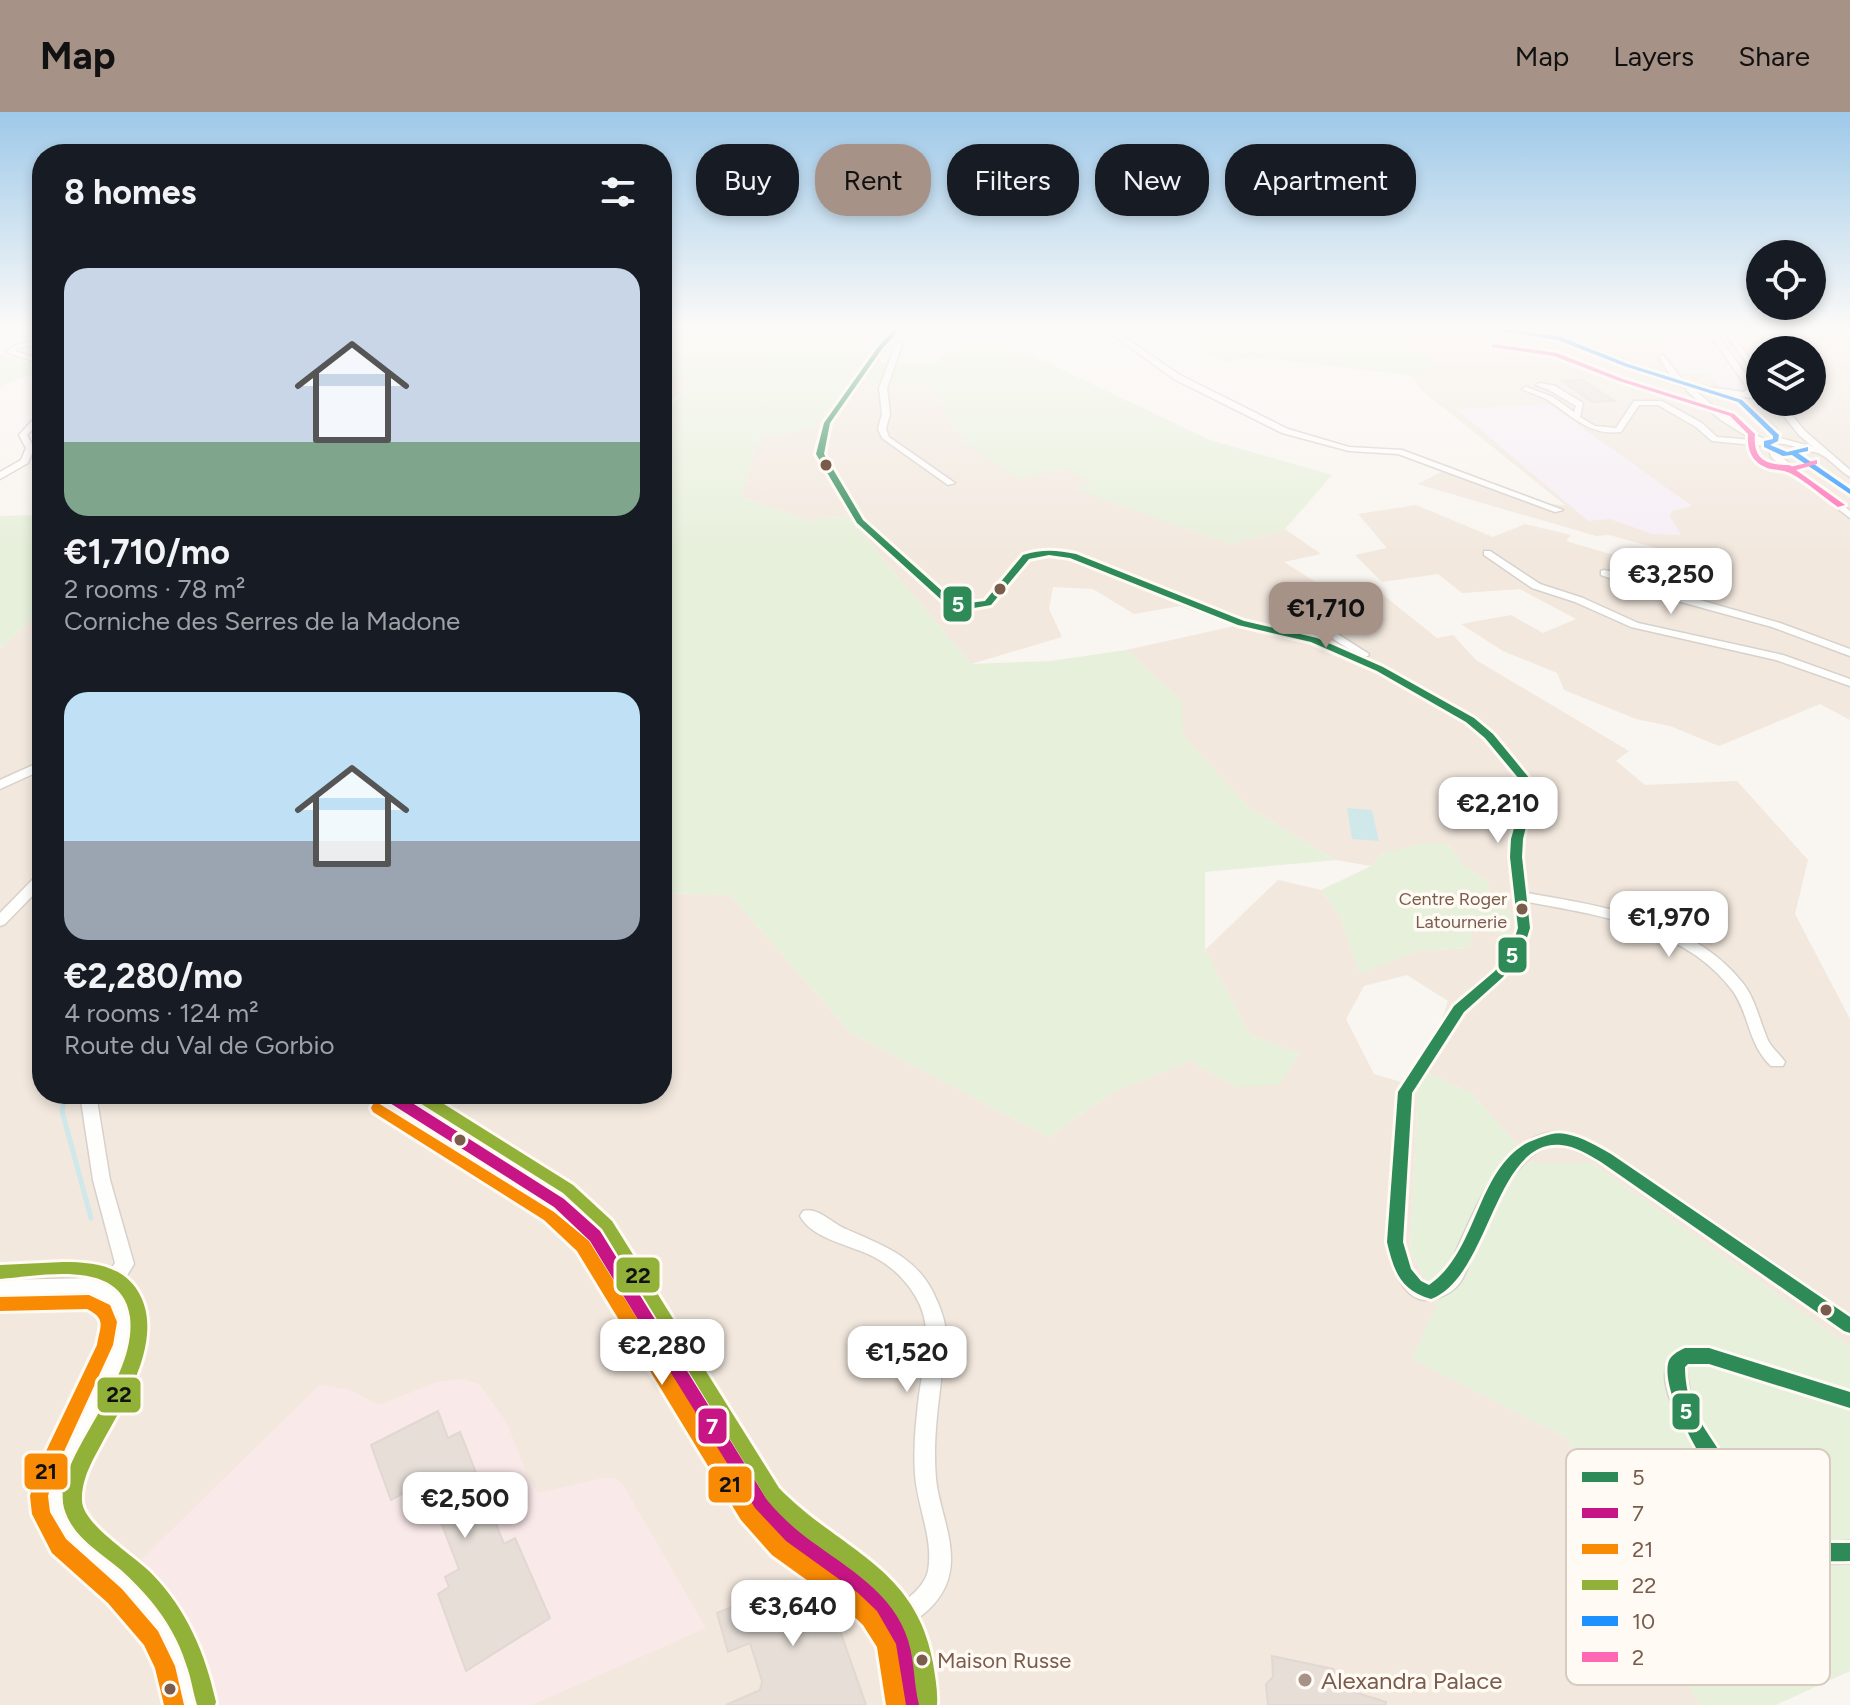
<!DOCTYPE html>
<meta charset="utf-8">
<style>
:root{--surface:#171b24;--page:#242831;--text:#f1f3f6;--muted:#9ea1a6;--accent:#a69286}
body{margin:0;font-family:Figtree,sans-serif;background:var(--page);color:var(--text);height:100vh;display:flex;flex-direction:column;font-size:30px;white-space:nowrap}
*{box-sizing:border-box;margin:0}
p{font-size:26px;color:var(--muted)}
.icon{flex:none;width:44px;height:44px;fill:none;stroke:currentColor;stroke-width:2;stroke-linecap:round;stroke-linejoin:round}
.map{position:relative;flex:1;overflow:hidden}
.drawer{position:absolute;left:32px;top:32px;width:640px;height:960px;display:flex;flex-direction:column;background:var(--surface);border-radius:32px;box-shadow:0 4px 12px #0003}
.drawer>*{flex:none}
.top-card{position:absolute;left:696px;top:32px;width:760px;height:72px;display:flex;gap:16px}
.fabs{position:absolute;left:1746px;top:128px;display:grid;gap:16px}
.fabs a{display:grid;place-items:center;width:80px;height:80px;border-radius:50%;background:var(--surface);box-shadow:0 4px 12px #0003;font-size:40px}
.price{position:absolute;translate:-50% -68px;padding:0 18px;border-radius:16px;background:#fff;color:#222;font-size:26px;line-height:52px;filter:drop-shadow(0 2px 4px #0008)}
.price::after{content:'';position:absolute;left:50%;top:48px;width:24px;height:18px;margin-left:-12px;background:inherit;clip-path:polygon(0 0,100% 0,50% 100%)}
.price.selected{background:var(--accent);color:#111}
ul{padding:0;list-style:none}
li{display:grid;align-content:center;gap:16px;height:424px;padding:0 32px}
li span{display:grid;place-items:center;height:248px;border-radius:24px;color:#555}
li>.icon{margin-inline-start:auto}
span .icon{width:144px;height:144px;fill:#fffc;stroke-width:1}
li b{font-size:34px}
h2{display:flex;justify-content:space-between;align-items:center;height:96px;padding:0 32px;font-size:34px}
.pill{padding:0 28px;border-radius:32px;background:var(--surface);box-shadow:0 4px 12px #0003;font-size:28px;line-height:72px}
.pill.selected{background:var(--accent);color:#111}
header{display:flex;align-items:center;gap:48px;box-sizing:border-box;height:112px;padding:0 40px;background:var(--accent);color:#111}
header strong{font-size:38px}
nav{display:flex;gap:44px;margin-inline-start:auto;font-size:28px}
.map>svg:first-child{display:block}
.residential{fill:#f2e8de;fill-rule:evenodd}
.education{fill:#f6eef6}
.medical{fill:#fae9e9}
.green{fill:#e7f0db}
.water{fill:#d0e8ea}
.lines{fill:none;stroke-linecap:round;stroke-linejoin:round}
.stream{stroke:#d0e8ea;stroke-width:5}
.building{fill:#e6ded7;stroke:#e2d8d2;stroke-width:2}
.minor-casing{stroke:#d7d1cb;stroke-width:3}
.minor{fill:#fefefd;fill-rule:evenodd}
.bus-1-casing{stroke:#fffaf3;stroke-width:6}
.bus-2-casing{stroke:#fffaf3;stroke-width:6}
.bus-3-casing{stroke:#fffaf3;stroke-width:6}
.bus-4-casing{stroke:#fffaf3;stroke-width:6}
.bus-5-casing{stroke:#fffaf3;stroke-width:6}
.bus-6-casing{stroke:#fffaf3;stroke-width:6}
.bus-1{fill:#2e8b57;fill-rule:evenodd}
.bus-2{fill:#c71585;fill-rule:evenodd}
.bus-3{fill:#f88a04;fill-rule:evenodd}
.bus-4{fill:#92b139;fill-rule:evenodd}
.bus-5{fill:#1e90ff;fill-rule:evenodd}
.bus-6{fill:#ff69b4;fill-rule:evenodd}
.bus-dot{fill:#7a5c4d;stroke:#fffaf3;stroke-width:3}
.poi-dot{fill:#a69286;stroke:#fffaf3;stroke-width:3}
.labels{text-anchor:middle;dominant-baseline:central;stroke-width:7;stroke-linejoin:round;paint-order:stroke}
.bus-label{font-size:18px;fill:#7a5c4d;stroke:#fffaf3;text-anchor:end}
.near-bus-label{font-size:22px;fill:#7a5c4d;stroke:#fffaf3;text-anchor:start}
.near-poi-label{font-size:24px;fill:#7a5c4d;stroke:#fffaf3;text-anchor:start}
.key{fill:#fffaf3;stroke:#d7cbc1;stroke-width:2}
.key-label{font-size:22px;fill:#7a5c4d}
.line-badge{stroke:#fffaf3;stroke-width:3}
.badge-label{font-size:22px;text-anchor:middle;font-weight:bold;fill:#fff}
.pale-badge-label{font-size:22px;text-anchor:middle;font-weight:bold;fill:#111}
</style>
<header>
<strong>Map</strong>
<nav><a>Map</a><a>Layers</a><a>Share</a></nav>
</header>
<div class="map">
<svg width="1850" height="1593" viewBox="0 0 1850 1593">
<rect width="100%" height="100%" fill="#f9f5f0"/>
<path class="residential" d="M662,218L698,249L690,272L671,290L663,305L682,311L662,328Z
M1375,218H1850V608L1820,592L1719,634L1670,614L1636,607L1564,578L1557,561L1503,539L1461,512L1511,503L1543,521L1576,507L1520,477L1462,481L1438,462L1382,470L1355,443L1387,436L1358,402L1416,393L1493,425L1525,412L1571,423L1566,429L1648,453L1671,440L1609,423L1596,424L1417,372L1447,357L1549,392L1565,393L1426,282L1409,263L1435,256L1418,228ZM1760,238H1812V290H1760Z
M850,269L929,272L942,293L1019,367L1067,357L1094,371L1077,376L1230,432L1285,417L1321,442L1284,450L1331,480L1372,474L1437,526L1453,523L1476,548L1629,639L1616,649L1645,673L1737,669L1808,748L1795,802L1850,907V1234L1592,1051H1534L1471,981L1425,960L1448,889L1407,863L1364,874L1346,907L1374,962L1418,975L1410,1139L1438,1190L1413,1247L1569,1327L1597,1431L1701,1593H0V537L42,497V982H662V781L730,783L851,921L1049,1025L1114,979L1191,949L1236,975L1300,942L1250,923L1205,838L1278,768L1321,778L1340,805L1360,861L1416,839L1468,836L1473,817L1490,794L1488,771L1463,752L1447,731L1384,740L1371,754L1336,748L1249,696L1182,623V589L1126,538L1235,514L1180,494L1134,502L1093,477L1053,475L1049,497L1062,525L971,552L846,403L810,409L741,385L759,325L813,316Z"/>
<path class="education" d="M1676,232L1719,235L1745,276H1723L1706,262L1681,261L1671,248Z
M1549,292L1692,394L1672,399L1670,404L1681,423L1652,422L1610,407L1588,409L1456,297Z"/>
<path class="medical" d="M462,1267L479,1272L507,1311L527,1363L538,1381L603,1366H614L622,1371L706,1516L532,1593H213L194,1518L142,1447L319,1273L350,1278L379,1293L437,1270Z"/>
<path class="green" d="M662,218H888L870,235L883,251L933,252L965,228L1010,233L1210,328L1332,363L1285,417L1230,432L1075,377L1093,371L1067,357L1019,367L968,333L929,272L850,269L813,316L759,325L741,385L810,409L846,403L971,552L1051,549L1126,538L1182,589L1183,623L1249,696L1336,748L1205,760V838L1250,923L1300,942L1279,973L1236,975L1191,949L1114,979L1049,1025L851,921L730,783L662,781V328L681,311L663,306L693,264L662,263Z
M1181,218H1375L1418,228L1436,256L1409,263L1249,245L1226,250L1175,229L1186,226Z
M0,242L42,254V258L0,274Z
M42,403V497L0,537V404Z
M1427,731H1447L1463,752L1488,771L1490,794L1512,798L1508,824L1473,817L1469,836L1416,839L1360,862L1340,805L1321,778L1371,754L1384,740Z
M1425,960L1471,981L1534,1051H1592L1850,1234V1559L1776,1593H1701L1597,1431L1569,1327L1412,1247L1438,1190L1410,1139L1418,975Z"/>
<path class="water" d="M1347,696L1372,698L1379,729L1352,727Z"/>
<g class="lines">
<path class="stream" d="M65,982L62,999L91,1106"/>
</g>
<path class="building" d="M1583,268L1614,289L1592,290L1562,269Z
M438,1299L448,1326L460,1320L504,1432L515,1426L550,1506L466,1559L438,1482L449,1475L445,1465L459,1457L425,1369L391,1388L371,1333Z
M789,1471H809L820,1477L831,1493L866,1593H726L760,1578L762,1569L750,1531L728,1540L717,1501Z
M1272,1544L1333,1557L1341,1571L1354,1580L1386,1590V1593H1268L1266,1572L1273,1565Z"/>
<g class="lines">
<g class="minor-casing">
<path id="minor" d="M893,218H900L892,227L902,233L887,276L890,302L886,317L889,325L955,371L948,373L882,326L878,317L882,302L879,276L895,234L889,231L831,311L824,342L864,407L952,488L968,491L985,488C1017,450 1021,429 1076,442L1244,509L1318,526L1360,544L1291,500L1296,497L1300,498L1369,542L1368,544H1360L1384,555L1474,606L1493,621L1529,664L1535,681L1524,727L1523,745L1527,781C1601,794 1692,807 1742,870C1755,886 1759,907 1767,926C1771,936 1779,941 1785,950L1783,954H1771C1747,931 1750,902 1732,878C1686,816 1599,803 1528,790L1531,816L1525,835L1504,866L1464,901L1413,981L1404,1130C1408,1147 1412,1166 1431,1172C1449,1163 1453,1145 1461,1128C1479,1089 1505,1025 1554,1020C1574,1019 1596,1033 1612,1041L1850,1203V1222L1843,1220L1600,1051C1583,1042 1561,1027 1542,1037C1510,1054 1488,1107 1474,1139C1469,1150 1466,1164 1458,1173C1452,1180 1446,1183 1437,1186C1405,1198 1391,1154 1386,1130L1397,980L1454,893L1494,858L1511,834L1517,816L1509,745L1510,727L1523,681L1519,668L1485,627L1466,610L1376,559L1311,530L1237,513L1070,446L1043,443L1029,447L992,493L968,497L945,492L857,411L816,342L823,311L878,235Z
M1106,218H1114L1180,263L1288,317L1349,335L1402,338L1563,398L1555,400L1398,342L1349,339L1282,321L1174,267Z
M1492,218L1555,223L1672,266L1659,245L1663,243L1681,266L1679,268L1693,273L1744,280L1748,277L1707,218H1714L1756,277L1751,281L1760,283V287L1695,278C1717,298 1739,315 1766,328L1772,327L1770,320L1737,291V287H1743L1777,317L1780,326L1813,335L1799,323L1773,290H1781L1805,319L1850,358V365C1834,356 1821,332 1801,342L1850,376V383L1793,344L1779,343L1850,399V406L1772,346L1769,339L1764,334L1712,329L1696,315L1658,293H1639L1621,320C1588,324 1572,303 1546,287C1538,283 1530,281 1522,277L1526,275L1553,285L1574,300L1576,294L1549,278L1536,273L1540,271L1555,274L1583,291L1580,305L1595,314L1616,316L1634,289H1662L1702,311L1717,325L1753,328L1721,308L1687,279V276L1623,255L1552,226ZM1773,331L1785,332L1800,336L1784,339L1771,332Z
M1723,218H1730L1760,262V269Z
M42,227V231L20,236L15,239L42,248V252L6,240L16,233Z
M39,301H42V308L27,323L34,336L28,351L0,367V360L21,348L26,336L19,323Z
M1484,439H1490L1540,472L1583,486L1638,511L1783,543L1850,567V574L1776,548L1631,515L1575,490L1532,476L1484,443Z
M1604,458L1646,467L1647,469L1644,472L1780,511L1850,537V544L1772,515L1663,485L1601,463V459Z
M42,649V658L0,677V668Z
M42,762V774L5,812L0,814V801L37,763Z
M80,982H96L110,1068L134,1152L118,1178L124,1181L135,1209L131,1237L115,1276L71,1365L66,1385L67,1398L79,1415L134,1464L173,1509L192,1549L202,1593H178C175,1575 173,1556 165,1540C154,1517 134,1495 116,1478C89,1453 48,1430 45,1390C44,1374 53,1357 59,1344C76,1309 118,1248 115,1209C115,1204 112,1197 110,1192L91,1182L0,1184V1168L93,1166L102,1170L115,1151L93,1068Z
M379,982H400L565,1086L601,1119L768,1384L797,1416L868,1466L896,1495C909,1486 924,1475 928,1459C934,1427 917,1394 915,1362C913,1336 916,1309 919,1283C924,1248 935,1214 914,1182C904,1166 890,1153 874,1145C852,1133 813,1128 800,1104L803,1099C817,1094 833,1112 846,1117C881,1133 914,1143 933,1180C939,1193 945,1206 946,1221C948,1237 943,1253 941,1269C937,1302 933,1334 936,1367C939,1398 957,1432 949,1464C943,1487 927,1501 907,1514L915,1538L924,1593H900L892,1538L884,1516L875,1503L852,1482L781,1431L753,1399L589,1129L553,1096L381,986Z
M1685,1235H1709L1850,1279V1297L1709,1253H1689L1686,1256L1692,1294L1748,1382L1767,1406L1779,1415L1800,1426L1825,1430L1850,1429V1451C1819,1454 1788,1449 1763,1430C1735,1409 1719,1375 1702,1346C1687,1321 1638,1253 1685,1235Z"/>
</g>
<use href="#minor" class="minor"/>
<g class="bus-1-casing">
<path id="bus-1" d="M894,218H900L882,237L830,311L824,342L863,408L952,488L968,491L985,489L1023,443C1042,437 1057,438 1076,442L1244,509L1317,526L1383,555L1474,606L1493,622L1530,667L1534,681L1523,727L1522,745L1530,816L1524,835L1503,865L1464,900L1412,981L1403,1130L1411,1157L1421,1169L1429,1173C1478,1139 1475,1063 1525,1032C1530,1029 1537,1027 1542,1025C1551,1022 1557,1020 1566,1022C1582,1025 1597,1034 1611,1042L1850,1205V1221L1844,1219L1601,1050C1589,1043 1575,1034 1561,1033C1494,1027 1490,1165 1431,1187C1400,1178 1394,1159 1387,1130L1398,980L1454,894L1495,859L1512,834L1518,816L1510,745L1511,727L1524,681L1520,668L1485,626L1466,610L1377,559L1311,530L1238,513L1070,446L1049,443L1029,447L991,493L968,497L946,492L857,411L816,342L824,311L878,235Z
M1685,1236H1709L1850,1280V1296L1709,1252H1688L1685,1255C1685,1267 1687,1280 1691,1291C1697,1306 1707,1320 1716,1334C1735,1366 1755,1405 1790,1423C1808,1432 1830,1431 1850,1431V1449C1823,1450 1797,1449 1773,1434C1739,1413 1660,1293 1668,1252C1669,1244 1678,1239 1685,1236Z"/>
</g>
<g class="bus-2-casing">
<path id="bus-2" d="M380,982H398L564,1087L600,1119L766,1386L796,1416L867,1467L890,1488L911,1527L922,1593H902L892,1530L876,1502L853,1481L782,1430L754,1398L590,1129L554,1095L382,986Z"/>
</g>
<g class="bus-3-casing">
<path id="bus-3" d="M378,991L554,1100L589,1129L755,1396L786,1429L857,1480L877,1499L896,1532L906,1593H886L877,1535L863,1513L843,1494L772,1443L741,1408L577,1139L544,1108L373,1000L371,996L373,992Z
M89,1183L110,1193L117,1210L113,1233L55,1359L48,1384L50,1400L66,1427L122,1477L158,1519L175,1554L184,1593H164L155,1556L144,1533L108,1491L52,1441L32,1402L30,1384L37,1358L97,1233C100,1214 107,1207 87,1197L0,1199V1185Z"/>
</g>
<g class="bus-4-casing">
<path id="bus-4" d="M410,982H428L573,1073L612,1109L779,1376C839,1438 916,1454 933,1551C935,1564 938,1579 937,1593H919C913,1569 915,1543 905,1520C887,1475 839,1451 803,1423C789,1412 778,1401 767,1388L602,1117L563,1081L412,986Z
M63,1150C94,1150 127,1154 141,1185C162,1229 126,1288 104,1327C94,1346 81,1366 82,1389C83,1413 135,1444 152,1462C187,1498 205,1541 216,1590L215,1593H197C193,1580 191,1565 186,1552C179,1529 166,1507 151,1489C142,1478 132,1468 121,1458C100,1440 72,1425 64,1396C51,1347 138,1272 130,1205C122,1146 42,1164 0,1167V1153Z"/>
</g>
<g class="bus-5-casing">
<path id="bus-5" d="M1494,218H1512L1561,225L1628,252L1742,288L1779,323L1778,329L1770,333L1787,340L1808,335V339L1798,341L1850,377V382L1792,343L1783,344L1764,335V329L1773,327V324L1738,290L1624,254L1558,228Z"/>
</g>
<g class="bus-6-casing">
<path id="bus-6" d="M1493,232L1557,241L1623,267L1734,302L1755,322C1753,346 1764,352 1785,353C1797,353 1786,356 1798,353C1805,352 1810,349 1817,348V352L1796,358L1845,393L1838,395C1822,384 1807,370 1790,361C1784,358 1777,358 1771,357C1753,352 1747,340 1748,322L1730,304L1619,269L1554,244L1491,235Z"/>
</g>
<use href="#bus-1" class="bus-1"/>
<use href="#bus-2" class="bus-2"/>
<use href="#bus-3" class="bus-3"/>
<use href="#bus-4" class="bus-4"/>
<use href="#bus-5" class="bus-5"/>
<use href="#bus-6" class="bus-6"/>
</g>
<linearGradient id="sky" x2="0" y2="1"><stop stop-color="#9ec9e9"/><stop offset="0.49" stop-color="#fcfaf8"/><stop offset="1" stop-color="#fcfaf8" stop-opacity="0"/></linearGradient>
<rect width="1850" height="441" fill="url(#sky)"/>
<g class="bus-dot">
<circle cx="826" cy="353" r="7"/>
<circle cx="1000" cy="477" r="7"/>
<circle cx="1522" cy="797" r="7"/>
<circle cx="460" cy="1028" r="7"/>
<circle cx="1826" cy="1198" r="7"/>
<circle cx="922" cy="1548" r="7"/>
<circle cx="170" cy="1577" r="7"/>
</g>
<circle class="poi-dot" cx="1305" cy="1568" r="8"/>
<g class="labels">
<g class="bus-label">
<text x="1507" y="787">Centre Roger<tspan x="1507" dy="23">Latournerie</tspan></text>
</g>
<g class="near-bus-label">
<text x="937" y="1548">Maison Russe</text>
</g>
<g class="near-poi-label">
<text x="1321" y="1568">Alexandra Palace</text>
</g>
</g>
<rect x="1566" y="1337" width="264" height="236" rx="12" class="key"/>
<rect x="1582" y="1360" width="36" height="10" fill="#2e8b57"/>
<rect x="1582" y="1396" width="36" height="10" fill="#c71585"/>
<rect x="1582" y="1432" width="36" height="10" fill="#f88a04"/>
<rect x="1582" y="1468" width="36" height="10" fill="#92b139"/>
<rect x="1582" y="1504" width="36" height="10" fill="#1e90ff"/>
<rect x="1582" y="1540" width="36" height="10" fill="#ff69b4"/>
<g class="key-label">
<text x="1632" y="1373">5</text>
<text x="1632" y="1409">7</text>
<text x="1632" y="1445">21</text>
<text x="1632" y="1481">22</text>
<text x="1632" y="1517">10</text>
<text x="1632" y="1553">2</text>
</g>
<g class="line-badge">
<rect x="942" y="473" width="31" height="38" rx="8" fill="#2e8b57"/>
<rect x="1497" y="824" width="31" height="38" rx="8" fill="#2e8b57"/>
<rect x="615" y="1144" width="46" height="38" rx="8" fill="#92b139"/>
<rect x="96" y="1264" width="46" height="38" rx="8" fill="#92b139"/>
<rect x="1671" y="1280" width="30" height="39" rx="8" fill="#2e8b57"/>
<rect x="697" y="1295" width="31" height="38" rx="8" fill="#c71585"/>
<rect x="23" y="1340" width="46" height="39" rx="8" fill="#f88a04"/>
<rect x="707" y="1353" width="46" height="39" rx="8" fill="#f88a04"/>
</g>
<g class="badge-label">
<text x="958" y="500">5</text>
<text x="1512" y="851">5</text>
<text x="1686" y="1307">5</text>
<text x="712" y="1322">7</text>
</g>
<g class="pale-badge-label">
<text x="638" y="1171">22</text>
<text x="119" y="1290">22</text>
<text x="46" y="1367">21</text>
<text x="730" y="1380">21</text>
</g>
</svg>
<div class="fabs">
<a><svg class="icon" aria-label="locate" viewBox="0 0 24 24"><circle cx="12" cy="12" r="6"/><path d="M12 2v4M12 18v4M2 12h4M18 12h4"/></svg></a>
<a><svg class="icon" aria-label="layers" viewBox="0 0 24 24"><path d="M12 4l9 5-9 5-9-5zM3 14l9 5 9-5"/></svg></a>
</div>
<b class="price" style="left:1671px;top:504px">€3,250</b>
<b class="price selected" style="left:1326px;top:538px">€1,710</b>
<b class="price" style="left:1498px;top:733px">€2,210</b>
<b class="price" style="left:1669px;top:847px">€1,970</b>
<b class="price" style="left:662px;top:1275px">€2,280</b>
<b class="price" style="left:907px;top:1282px">€1,520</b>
<b class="price" style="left:465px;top:1428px">€2,500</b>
<b class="price" style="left:793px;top:1536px">€3,640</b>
<div class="top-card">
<a class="pill">Buy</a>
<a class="pill selected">Rent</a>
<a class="pill">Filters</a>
<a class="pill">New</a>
<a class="pill">Apartment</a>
</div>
<section class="drawer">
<h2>8 homes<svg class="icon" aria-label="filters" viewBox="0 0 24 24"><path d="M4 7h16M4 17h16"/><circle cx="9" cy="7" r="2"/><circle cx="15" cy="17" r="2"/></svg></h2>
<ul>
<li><span style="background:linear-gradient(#c9d6e8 70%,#7fa58c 0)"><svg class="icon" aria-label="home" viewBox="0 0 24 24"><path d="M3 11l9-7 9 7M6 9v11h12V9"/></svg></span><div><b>€1,710/mo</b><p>2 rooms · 78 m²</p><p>Corniche des Serres de la Madone</p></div></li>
<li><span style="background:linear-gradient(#bfe0f5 60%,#9aa5b1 0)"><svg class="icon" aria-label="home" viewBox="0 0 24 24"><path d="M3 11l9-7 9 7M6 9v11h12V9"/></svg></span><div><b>€2,280/mo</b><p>4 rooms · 124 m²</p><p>Route du Val de Gorbio</p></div></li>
</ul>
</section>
</div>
